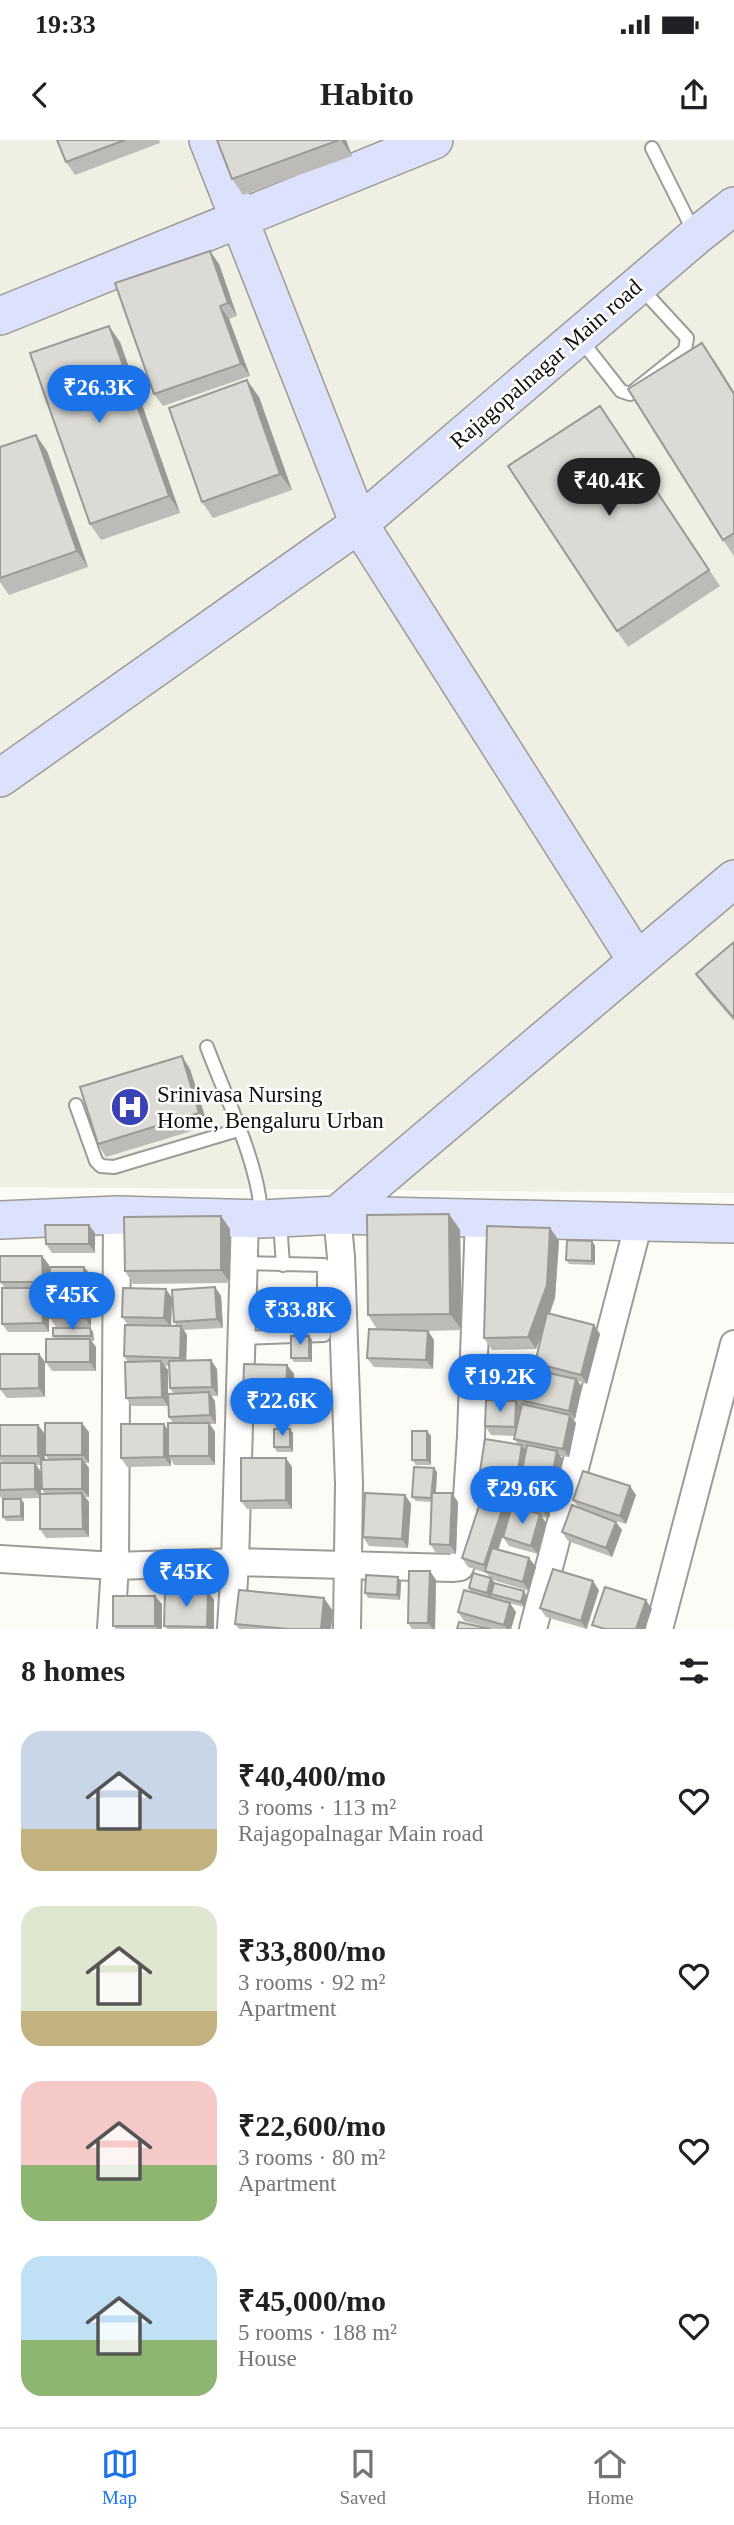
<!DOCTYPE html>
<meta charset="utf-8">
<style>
:root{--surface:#fff;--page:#f6f6f6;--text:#202124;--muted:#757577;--line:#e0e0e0;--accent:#1a73e8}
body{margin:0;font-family:Georgia,serif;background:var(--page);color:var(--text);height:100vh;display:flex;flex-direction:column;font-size:26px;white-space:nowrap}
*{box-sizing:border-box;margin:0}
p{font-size:23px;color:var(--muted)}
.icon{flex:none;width:38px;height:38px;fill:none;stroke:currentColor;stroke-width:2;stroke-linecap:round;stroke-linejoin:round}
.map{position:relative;height:1489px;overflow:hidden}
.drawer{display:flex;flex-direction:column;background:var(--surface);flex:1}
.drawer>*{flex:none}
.price{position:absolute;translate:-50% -60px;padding:0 16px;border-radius:24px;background:var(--accent);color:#fff;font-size:23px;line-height:46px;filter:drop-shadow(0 2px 4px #0008)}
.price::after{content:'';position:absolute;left:50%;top:42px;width:21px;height:16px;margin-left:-10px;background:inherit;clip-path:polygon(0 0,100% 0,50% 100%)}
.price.current{background:#222;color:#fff}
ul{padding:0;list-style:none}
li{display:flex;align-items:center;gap:21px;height:175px;padding:0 21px}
li span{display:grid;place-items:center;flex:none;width:196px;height:140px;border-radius:21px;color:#555}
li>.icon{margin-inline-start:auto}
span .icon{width:84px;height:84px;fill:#fffc;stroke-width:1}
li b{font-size:30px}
h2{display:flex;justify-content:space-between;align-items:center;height:84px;padding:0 21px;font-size:30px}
.status{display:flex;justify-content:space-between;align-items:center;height:49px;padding:0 35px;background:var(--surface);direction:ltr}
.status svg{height:19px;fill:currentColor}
header{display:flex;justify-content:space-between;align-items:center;height:91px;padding:0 21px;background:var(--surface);font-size:32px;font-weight:600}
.menu{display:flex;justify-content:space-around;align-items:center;height:98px;border-top:2px solid var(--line);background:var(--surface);font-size:19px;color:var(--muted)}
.menu a{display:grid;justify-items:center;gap:4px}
.menu .current{color:var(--accent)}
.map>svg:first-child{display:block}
.built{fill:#f0efe3}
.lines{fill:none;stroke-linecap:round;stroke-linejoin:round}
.lane-casing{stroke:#9c9c96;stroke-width:16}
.street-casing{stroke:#9c9c96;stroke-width:30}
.secondary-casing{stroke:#9c9c96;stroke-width:40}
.lane{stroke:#fff;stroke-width:12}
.street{stroke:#fff;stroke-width:26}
.secondary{stroke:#dce2fb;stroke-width:37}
.wall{fill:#bcbbb7;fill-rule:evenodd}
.shaded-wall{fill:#999995}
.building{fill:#dbdad5;stroke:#999995;stroke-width:2}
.labels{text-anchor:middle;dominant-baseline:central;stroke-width:5;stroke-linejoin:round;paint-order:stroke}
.street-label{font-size:23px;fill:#10100e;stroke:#fffffe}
.poi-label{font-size:23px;fill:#10100e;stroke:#fffffe;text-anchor:start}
</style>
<div class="status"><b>19:33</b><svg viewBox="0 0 49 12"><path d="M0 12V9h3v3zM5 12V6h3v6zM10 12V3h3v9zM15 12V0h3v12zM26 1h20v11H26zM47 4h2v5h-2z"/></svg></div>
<header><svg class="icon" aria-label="back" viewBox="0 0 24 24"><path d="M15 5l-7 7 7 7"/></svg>Habito<svg class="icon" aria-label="share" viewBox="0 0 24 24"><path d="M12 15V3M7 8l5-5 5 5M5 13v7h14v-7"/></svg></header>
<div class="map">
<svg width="734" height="1489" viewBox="0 0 734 1489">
<rect width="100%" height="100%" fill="#fcfbf6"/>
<path class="built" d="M0,0H734V1053L0,1047Z"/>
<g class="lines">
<g class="lane-casing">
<path id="lane" d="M652,8L694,92
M581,200L621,251L630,254L685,210L687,198L640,147
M207,907C225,956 259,1023 261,1075
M76,965L96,1021L101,1026L114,1027L238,990
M280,1082L283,1125
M242,1198L324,1195V1125L244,1123"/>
</g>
<g class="street-casing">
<path id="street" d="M337,1075L341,1117L349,1343L347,1489
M0,1419L115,1426L235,1422L452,1428L460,1427L463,1420L471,1296L479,1079
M111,1489L115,1426L117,1075
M231,1489L235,1422L245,1078
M533,1489L639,1082
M659,1489L734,1204"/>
</g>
<g class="secondary-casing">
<path id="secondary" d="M208,0L359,384L637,821
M0,176L434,0
M0,638L359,384L696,96L734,66
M337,1075L734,739
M0,1080L117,1075L261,1079L337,1075L734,1084"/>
</g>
<use href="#lane" class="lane"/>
<use href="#street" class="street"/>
<use href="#secondary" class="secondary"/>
</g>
<path class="wall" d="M57,0H159L160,3L75,35L66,22Z
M217,0H346L352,16L243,55L232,39Z
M219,124L237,176L229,179L250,236L163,266L154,254Z
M120,202L180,373L101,400L90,384Z
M714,219L734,252V416L723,400Z
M259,257L292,350L213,378L202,362Z
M600,266L720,446L628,507L617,491Z
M0,307L47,311L88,427L9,455L0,442Z
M734,802V881L708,851L696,834Z
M190,929L208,986L106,1017L98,1004Z
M449,1074L460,1090L462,1190L425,1191H428L434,1200L433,1229L374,1227L367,1218L377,1189L368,1175Z
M221,1076L230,1089V1143L133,1144L125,1131Z
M550,1088L559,1101L555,1158L550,1174L594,1185L600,1194L587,1244L578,1241L582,1247L575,1279H573L576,1283L569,1317L560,1316L563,1320L557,1350L551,1349L554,1353L549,1378L542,1377L546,1383L538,1414L509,1406L503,1397L508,1378L498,1410L529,1418L536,1427L529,1451L493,1440L494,1443L527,1456L524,1467L494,1459L516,1472L511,1489H494L464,1481L458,1472L472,1453L469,1448L490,1437L486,1433L468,1427L462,1418L505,1361L511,1369L517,1368L514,1363L518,1345L486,1340L480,1331L518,1304L514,1299L515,1296L491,1295L485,1286L486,1262L482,1256L528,1242L540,1231L535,1223L542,1195L536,1209L492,1210L484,1198Z
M95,1093V1113H52L46,1104Z
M592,1101L595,1106V1125L569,1124L566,1120Z
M42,1116L49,1125V1150H44L49,1157V1192H8L2,1184L5,1148L0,1142Z
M84,1127L91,1135V1187H56L50,1178Z
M215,1147L221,1156L223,1188L184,1190L187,1195L186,1221L217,1229L218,1256H211L215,1261L216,1284H210L215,1292V1325H174L171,1319V1326L127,1327L121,1318L168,1290L173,1283L169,1277L174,1254L170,1248L169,1226H165L168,1230V1266H132L126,1258L128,1222L124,1216L128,1185L122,1177L166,1149L172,1158L171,1186H177L174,1182Z
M90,1188L93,1192L94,1201H91L96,1207V1231H52L46,1222L55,1199L53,1196Z
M309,1196L312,1200V1222H294L291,1218Z
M39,1214L45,1222V1257L7,1258L0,1249Z
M287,1225L294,1234L292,1266L249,1264L243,1256Z
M0,1285H38L44,1293L45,1320H49L45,1315L89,1292V1323H85L89,1328V1357H85L89,1362V1397L46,1398L40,1389V1358L2,1359L0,1356V1323H2L0,1320ZM36,1325H41L42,1349L45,1354H41V1332Z
M427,1291L431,1296V1325H416L412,1320Z
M293,1293V1312H277L274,1307Z
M292,1327V1369H247L241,1361Z
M434,1328L437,1332L436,1353L458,1362L456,1414L436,1413L430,1404L431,1362L416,1361L412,1357Z
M405,1355L411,1364L408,1408L369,1406L363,1397Z
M636,1355L626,1384L603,1377L616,1382L622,1390L612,1417L568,1401L562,1392L578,1367L573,1360Z
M21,1359L24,1363V1381H6L3,1377Z
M430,1431L436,1440L435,1489H412L408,1483Z
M398,1437L401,1442L400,1460L368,1458L365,1453Z
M599,1450L587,1489L546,1477L540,1468Z
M208,1452L214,1460V1489H167L164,1486Z
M162,1464V1489H116L113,1486Z
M333,1471L331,1489H239L235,1484Z"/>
<path class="shaded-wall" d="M341,0H346L352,16Z
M210,111L219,124L237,176L228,163Z
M220,166L229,179L250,236L241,224Z
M109,186L120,202L180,373L169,356Z
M702,203L734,252V254Z
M247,240L259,257L292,350L280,334Z
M36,295L47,311L88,427L77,411Z
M182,916L190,929L208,986L199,973Z
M449,1074L460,1090L462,1190L450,1174Z
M221,1076L230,1089V1143L221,1130Z
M89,1085L95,1093V1113L89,1104Z
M550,1088L559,1101L555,1158L536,1209L528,1197Z
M592,1101L595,1106V1125L592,1121Z
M42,1116L49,1125V1150L43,1142Z
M84,1127L91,1135V1187L85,1178Z
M215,1147L221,1156L223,1188L217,1179Z
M42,1148L49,1157V1192L43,1183Z
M166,1149L172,1158L171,1187L164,1178Z
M594,1185L600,1194L587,1244L581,1235Z
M181,1186L187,1195L186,1227L180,1218Z
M90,1188L93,1192L94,1201L91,1196Z
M428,1191L434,1200L433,1229L426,1220Z
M309,1196L312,1200V1222L309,1218Z
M90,1199L96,1207V1231L90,1222Z
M39,1214L45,1222V1257L39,1248Z
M211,1220L217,1229L218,1256L212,1247Z
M161,1221L168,1230V1266L162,1257Z
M287,1225L294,1234L292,1266L286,1257Z
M524,1237L530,1245L525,1261L523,1258Z
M576,1239L582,1247L575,1279L569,1271Z
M209,1252L215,1261L216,1284L210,1275Z
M516,1261L523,1270L521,1296L515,1287Z
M570,1275L576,1283L569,1317L563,1309Z
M82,1283L89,1292V1323L82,1315Z
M209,1283L215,1292V1325L209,1316Z
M164,1284L170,1293L168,1316L171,1319V1326L164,1317Z
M38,1285L44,1293L45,1325L38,1316Z
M290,1289L293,1293V1312L290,1307Z
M427,1291L431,1296V1325L427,1320Z
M522,1305L528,1314L521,1335L524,1340L523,1346L517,1337Z
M557,1311L563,1320L557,1350L551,1341Z
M286,1318L292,1327V1369L286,1360Z
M82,1319L89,1328V1357L82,1349Z
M35,1323L41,1332V1358L35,1349Z
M434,1328L437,1332L435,1363L432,1358Z
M548,1344L554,1353L549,1378L542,1370Z
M630,1346L636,1355L626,1384L620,1376Z
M82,1353L89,1362V1397L83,1389Z
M452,1353L458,1362L456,1414L450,1405Z
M405,1355L411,1364L408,1408L402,1399Z
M21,1359L24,1363V1381L21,1376Z
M505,1361L511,1369L491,1433L489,1432L484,1425Z
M540,1374L546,1383L538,1414L531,1406Z
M616,1382L622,1390L612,1417L606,1408Z
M529,1418L536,1427L529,1451L523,1442Z
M430,1431L436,1440L435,1489H433L428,1483Z
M398,1437L401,1442L400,1460L397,1455Z
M491,1438L494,1442L490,1458L487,1453Z
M593,1441L599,1450L586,1489L581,1481Z
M524,1451L527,1456L524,1467L521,1462Z
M208,1452L214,1460V1489H209L207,1487Z
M155,1456L162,1464V1489H158L155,1486Z
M324,1458L333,1471L331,1489H321Z
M646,1460L652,1469L645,1489H636Z
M510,1463L516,1472L511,1489H507L504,1485Z"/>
<path class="building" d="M57,0H125L66,22Z
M217,0H339L232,39Z
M210,111L228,163L220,166L241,224L154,254L115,143Z
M109,186L169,356L90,384L30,213Z
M702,203L734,254V393L723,400L628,249Z
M247,240L280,334L202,362L169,268Z
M600,266L709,430L617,491L508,326Z
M36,295L77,411L0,438V307Z
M734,802V878L696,834Z
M182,916L199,973L98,1004L80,947Z
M449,1074L450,1174L368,1175L367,1075Z
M221,1076V1130L125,1131L124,1077Z
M45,1085H89V1104H46Z
M487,1086L550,1088L547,1145L528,1197L484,1198Z
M567,1100L592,1101V1121L566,1120Z
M0,1116H42L43,1142H0Z
M50,1127H84L85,1178H50Z
M215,1147L217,1179L174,1182L172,1150Z
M2,1148H42L43,1183L2,1184Z
M123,1148L166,1149L164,1178L122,1177Z
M547,1173L594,1185L581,1235L535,1223Z
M125,1185L181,1186L180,1218L124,1216Z
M53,1188H90L91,1196H53Z
M369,1189L428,1191L426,1220L367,1218Z
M291,1196H309V1218H291Z
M46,1199H90V1222H46Z
M0,1214H39V1248L0,1249Z
M211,1220L212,1247L170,1248L169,1221Z
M161,1221L162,1257L126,1258L125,1222Z
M244,1224L287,1225L286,1257L243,1256Z
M530,1229L576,1239L569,1271L524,1261Z
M483,1235L524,1237L523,1258L482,1256Z
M209,1252L210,1275L169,1277L168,1254Z
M486,1260L516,1261L515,1287L485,1286Z
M522,1264L570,1275L563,1309L514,1299Z
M45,1283H82V1315H45Z
M168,1283H209V1316H168Z
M121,1284H164V1317L121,1318Z
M0,1285H38V1316H0Z
M274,1289H290V1307H274Z
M412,1291H427V1320H412Z
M485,1299L522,1305L517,1337L480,1331Z
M527,1305L557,1311L551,1341L521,1335Z
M241,1318H286V1360L241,1361Z
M82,1319V1349H42L41,1320Z
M0,1323H35V1349L0,1350Z
M414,1327L434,1328L431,1358L412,1357Z
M583,1331L630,1346L620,1376L573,1360Z
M520,1338L548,1344L542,1370L514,1363Z
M82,1353L83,1389H40V1354Z
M365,1353L405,1355L402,1399L363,1397Z
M432,1353H452L450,1405L430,1404Z
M483,1354L505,1361L484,1425L462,1418Z
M3,1359H21V1376L3,1377Z
M572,1365L616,1382L606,1408L562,1392Z
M512,1366L540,1374L531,1406L503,1397Z
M492,1408L529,1418L523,1442L485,1431Z
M553,1429L593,1441L581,1481L540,1468Z
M409,1431H430L428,1483H408Z
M473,1433L491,1438L487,1453L469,1448Z
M366,1435L398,1437L397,1455L365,1453Z
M494,1443L524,1451L521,1462L491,1454Z
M605,1447L646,1460L636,1489H605L592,1485Z
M239,1450L324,1458L321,1489H288L235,1484Z
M464,1450L510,1463L504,1485L458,1472Z
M165,1451L208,1452L207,1487L164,1486Z
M113,1456H155V1486H113Z
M459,1482L491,1489H457Z"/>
<defs>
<g id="hospital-disc" transform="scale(2.0125)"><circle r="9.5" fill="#3943b7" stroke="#fffffe"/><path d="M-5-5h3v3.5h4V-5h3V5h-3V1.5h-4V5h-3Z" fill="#fff"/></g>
</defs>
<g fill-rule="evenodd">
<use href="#hospital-disc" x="130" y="967"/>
</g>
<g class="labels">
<g class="street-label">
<text transform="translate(546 224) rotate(-41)">Rajagopalnagar Main road</text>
</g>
<g class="poi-label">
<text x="157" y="954">Srinivasa Nursing<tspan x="157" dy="26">Home, Bengaluru Urban</tspan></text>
</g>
</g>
</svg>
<b class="price" style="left:99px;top:285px">₹26.3K</b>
<b class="price current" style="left:609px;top:378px">₹40.4K</b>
<b class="price" style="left:72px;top:1192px">₹45K</b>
<b class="price" style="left:300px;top:1207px">₹33.8K</b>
<b class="price" style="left:500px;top:1274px">₹19.2K</b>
<b class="price" style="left:282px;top:1298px">₹22.6K</b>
<b class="price" style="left:522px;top:1386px">₹29.6K</b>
<b class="price" style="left:186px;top:1469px">₹45K</b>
</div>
<section class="drawer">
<h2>8 homes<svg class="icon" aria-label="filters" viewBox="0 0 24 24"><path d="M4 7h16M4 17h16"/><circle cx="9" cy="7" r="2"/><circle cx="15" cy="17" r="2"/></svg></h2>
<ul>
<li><span style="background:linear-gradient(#c9d6e8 70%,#c2b280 0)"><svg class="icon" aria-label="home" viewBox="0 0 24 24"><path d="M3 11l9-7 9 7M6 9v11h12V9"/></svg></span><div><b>₹40,400/mo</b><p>3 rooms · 113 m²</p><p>Rajagopalnagar Main road</p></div><svg class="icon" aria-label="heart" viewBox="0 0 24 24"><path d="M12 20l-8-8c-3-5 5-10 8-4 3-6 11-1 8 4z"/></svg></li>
<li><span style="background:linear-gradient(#dfe7d0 75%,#c2b280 0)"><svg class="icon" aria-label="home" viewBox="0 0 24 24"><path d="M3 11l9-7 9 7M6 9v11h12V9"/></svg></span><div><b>₹33,800/mo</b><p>3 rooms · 92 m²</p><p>Apartment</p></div><svg class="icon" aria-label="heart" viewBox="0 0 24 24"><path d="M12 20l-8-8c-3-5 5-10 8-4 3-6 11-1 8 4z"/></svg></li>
<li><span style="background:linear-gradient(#f6c9c9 60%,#8fb573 0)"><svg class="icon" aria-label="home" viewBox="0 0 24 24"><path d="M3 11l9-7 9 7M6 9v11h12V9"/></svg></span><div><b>₹22,600/mo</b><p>3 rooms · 80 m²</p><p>Apartment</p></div><svg class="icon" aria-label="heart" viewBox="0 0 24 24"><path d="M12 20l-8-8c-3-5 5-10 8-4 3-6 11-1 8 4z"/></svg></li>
<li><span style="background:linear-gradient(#bfe0f5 60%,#8fb573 0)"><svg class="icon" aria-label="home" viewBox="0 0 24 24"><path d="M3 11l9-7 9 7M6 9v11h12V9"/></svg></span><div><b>₹45,000/mo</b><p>5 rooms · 188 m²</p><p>House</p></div><svg class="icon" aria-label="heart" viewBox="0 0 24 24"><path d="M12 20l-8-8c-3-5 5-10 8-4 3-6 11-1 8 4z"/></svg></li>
</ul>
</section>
<nav class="menu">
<a class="current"><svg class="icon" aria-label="map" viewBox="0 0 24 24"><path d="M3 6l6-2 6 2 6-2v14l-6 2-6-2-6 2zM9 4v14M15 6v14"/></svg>Map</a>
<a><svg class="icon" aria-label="saved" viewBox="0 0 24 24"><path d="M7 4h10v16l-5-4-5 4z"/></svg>Saved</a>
<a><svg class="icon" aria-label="home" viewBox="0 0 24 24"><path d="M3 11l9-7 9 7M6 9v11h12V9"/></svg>Home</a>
</nav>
